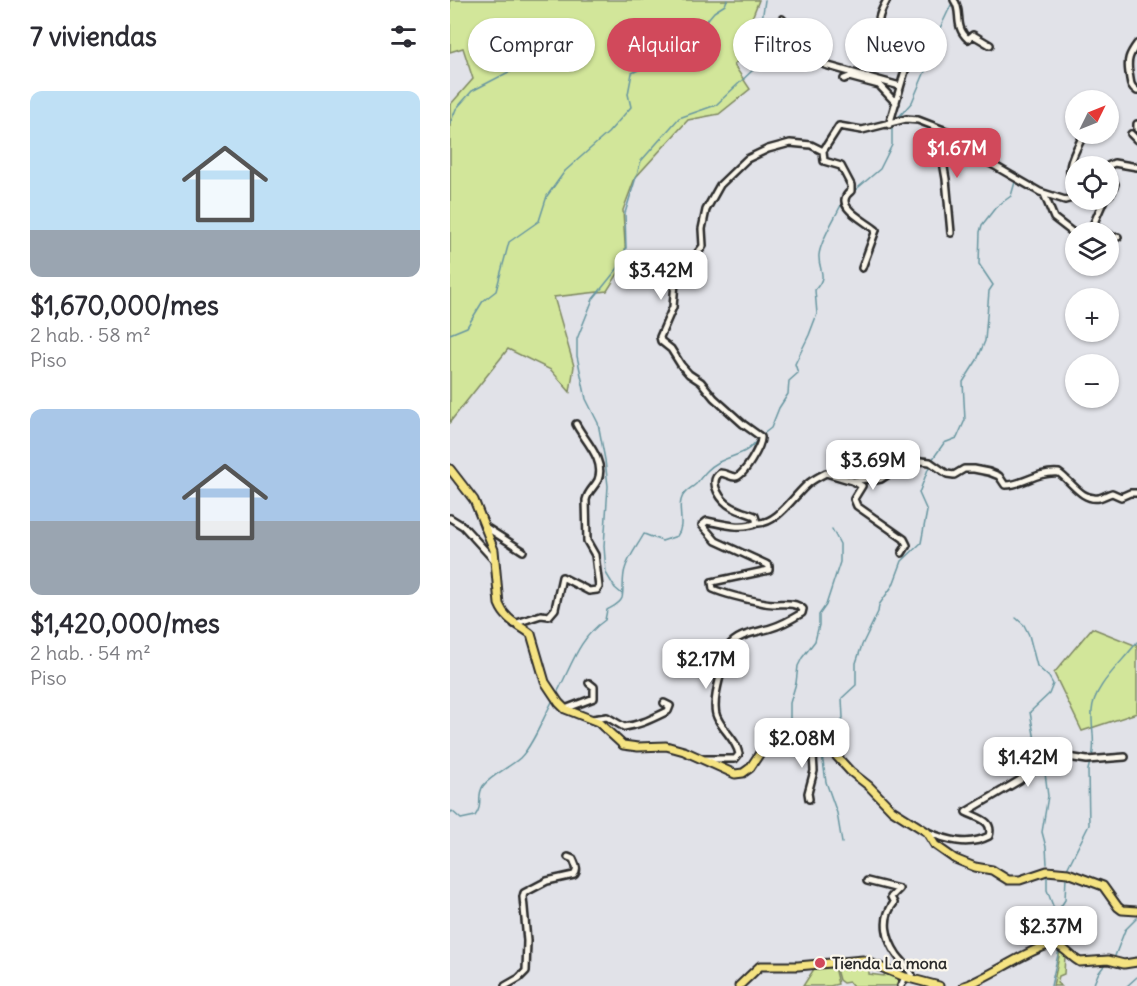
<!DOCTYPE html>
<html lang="es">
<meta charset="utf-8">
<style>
:root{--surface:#fff;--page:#f2f2f3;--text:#2b2b33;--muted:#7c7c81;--accent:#d1495b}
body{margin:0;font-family:Delius,sans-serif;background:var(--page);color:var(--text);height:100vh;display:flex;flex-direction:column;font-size:22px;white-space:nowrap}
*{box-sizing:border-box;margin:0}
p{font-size:20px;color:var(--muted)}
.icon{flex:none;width:33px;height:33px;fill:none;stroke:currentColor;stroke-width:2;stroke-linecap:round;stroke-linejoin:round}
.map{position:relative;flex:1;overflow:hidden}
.drawer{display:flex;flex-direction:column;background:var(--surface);width:450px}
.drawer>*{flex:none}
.banner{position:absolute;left:18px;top:18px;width:570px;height:54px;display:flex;gap:12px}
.needle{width:39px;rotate:47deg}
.tools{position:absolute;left:615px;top:90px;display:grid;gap:12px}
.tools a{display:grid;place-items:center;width:54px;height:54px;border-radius:50%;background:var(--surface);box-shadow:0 2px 4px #0004;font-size:30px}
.price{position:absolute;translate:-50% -51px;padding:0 14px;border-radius:12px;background:#fff;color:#222;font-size:20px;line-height:39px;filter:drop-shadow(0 2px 3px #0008)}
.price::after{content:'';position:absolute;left:50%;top:36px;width:18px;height:14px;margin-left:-9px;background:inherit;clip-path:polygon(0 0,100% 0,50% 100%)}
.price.selected{background:var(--accent);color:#fff}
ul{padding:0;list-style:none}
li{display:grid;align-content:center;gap:12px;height:318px;padding:0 30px}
li span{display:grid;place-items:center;height:186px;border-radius:12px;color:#555}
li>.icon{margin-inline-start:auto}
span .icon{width:108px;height:108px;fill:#fffc;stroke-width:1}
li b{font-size:26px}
h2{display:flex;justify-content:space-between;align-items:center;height:72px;padding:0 30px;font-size:26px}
.pill{padding:0 21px;border-radius:27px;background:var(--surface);box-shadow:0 2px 4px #0004;font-size:21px;line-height:54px}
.pill.selected{background:var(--accent);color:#fff}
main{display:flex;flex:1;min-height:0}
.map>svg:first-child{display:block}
.green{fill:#d2e69a;stroke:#7e8862;stroke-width:1.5}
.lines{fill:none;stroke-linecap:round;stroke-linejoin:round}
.stream{stroke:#6796a0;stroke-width:1.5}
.minor-casing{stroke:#2b2b2b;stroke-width:10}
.major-casing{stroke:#2b2b2b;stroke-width:11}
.minor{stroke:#fbf7ec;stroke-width:5}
.major{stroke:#f5e382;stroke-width:7}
.poi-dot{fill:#d1495b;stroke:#fbf7ec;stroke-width:2}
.labels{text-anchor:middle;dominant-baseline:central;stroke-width:4.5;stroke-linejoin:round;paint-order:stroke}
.poi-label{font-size:16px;font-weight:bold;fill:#2b2b2b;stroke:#fbf7ec;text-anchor:start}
</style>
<main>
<section class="drawer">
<h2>7 viviendas<svg class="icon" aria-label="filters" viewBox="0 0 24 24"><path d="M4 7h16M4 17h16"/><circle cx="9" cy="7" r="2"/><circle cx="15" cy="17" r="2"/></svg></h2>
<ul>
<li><span style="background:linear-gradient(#bfe0f5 75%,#9aa5b1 0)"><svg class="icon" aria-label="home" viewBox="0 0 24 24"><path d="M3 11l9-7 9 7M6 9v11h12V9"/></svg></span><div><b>$1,670,000/mes</b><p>2 hab. · 58 m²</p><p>Piso</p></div></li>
<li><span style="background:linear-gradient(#a9c7e8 60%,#9aa5b1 0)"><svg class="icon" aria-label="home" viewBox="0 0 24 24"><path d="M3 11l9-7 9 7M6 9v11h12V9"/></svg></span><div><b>$1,420,000/mes</b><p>2 hab. · 54 m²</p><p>Piso</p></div></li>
</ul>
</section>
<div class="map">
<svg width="687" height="986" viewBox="0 0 687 986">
<rect width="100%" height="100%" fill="#e1e2e8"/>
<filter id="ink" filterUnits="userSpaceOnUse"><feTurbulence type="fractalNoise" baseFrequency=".0167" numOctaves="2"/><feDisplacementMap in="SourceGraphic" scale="12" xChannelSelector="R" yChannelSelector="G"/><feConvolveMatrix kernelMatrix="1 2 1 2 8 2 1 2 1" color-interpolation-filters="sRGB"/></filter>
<g filter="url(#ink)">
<path class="green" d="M0,0H309L302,18V44L284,65L300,89L269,114L238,120L185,178L173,210L176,261L157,291L104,297L124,366L120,392L101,370L58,349L0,422V105L23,79L13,48L0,52Z
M642,628L687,646V713L632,731L604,673Z
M610,951L615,955L614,974L609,976L607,983L611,986H603Z
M419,963V974L434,976L435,971L451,978L448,986H402L399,982L393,983L389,980L386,969L392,964Z
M384,967L388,984L380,986H353L364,969Z"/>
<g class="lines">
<path class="stream" d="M447,119L462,102L476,69L481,47L501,5
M0,124L6,109L22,91L78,62L84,56L87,47L98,35
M403,192L430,169L442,145V128
M0,334L17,327L33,301L46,291L59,242L89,221L97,196L115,171L158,133L181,107L178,94L182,73L233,49L264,12L275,5L277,0
M312,435L321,428L329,408L338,394L339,381L348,373L345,364L359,335L367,314L365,290C379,274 368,272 369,255C370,241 386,216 392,203
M482,460L494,443L507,438L515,420L513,382L527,360L535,341L539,291L543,285L529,264L530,232L532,225L546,207L561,196L565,182
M172,594L165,588L156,573L154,546L158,486L155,460L148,423L136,399L127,356V339L143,299L168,268L176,248L175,213L191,161L229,118L266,105L305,68L315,0
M566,618L574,625L579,635L587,666L599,677L603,684L599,694L580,712L586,746L593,755
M107,693C122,665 128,639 155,620L157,610C162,607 170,604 172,598C174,590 172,578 175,569C178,558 188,545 194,534L212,541L227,536C237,523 224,505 235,493C238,489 243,487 246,484C253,475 258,468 269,462C287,453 295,456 308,439
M345,732L340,724V703L346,683L348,666L352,658L365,641L369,625V615L376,605L390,562V544L382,529
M377,742L393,718L392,698L406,685V663L412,645L428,612L429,605L443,585L452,561L471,543L477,511L469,493L480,464
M369,749L372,755L376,782L387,813L392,843
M642,757C646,743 641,727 642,711C643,686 673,662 687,642
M595,759L597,763L595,773L598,796L592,832L596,847L597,864
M0,813L2,811L11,819L25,816C34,804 26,797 33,786C40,776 60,767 70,758C82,747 94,716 103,700
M617,869L639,825L638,770L640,762
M597,875V890L606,914
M607,938L606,914L615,900L616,876
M665,956L675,930L687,918
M601,986L609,950
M643,986L648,974L656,963
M677,986L687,977"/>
<g class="minor-casing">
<path id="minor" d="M437,0C434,6 430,12 429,19C427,38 456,46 457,64L439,125
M504,0C513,12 503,26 518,39L523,35L540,45
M332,19L367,59L375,65L450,86
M687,44C679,55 677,60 679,73C681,82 679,85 687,91
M394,79L399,77L429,85L446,103
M687,124V129
M487,128L496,179L501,233
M681,134L687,140
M373,151L374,161L391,166L401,185V191C381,206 416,221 426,230L412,268
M658,166L664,163L687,167
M658,171L665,184L662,192L658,196
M626,189C612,171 625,152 634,134
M594,194L604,218L626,235
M654,200L643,225L655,232
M658,234L664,238L668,237
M404,482L412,486L404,499L407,506L454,539L457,545L452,553
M0,518L13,526L44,560
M307,523C327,525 345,494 359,483C364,479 370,476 376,473L403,481L416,479L426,480L431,479L456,463L471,461L480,462L497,474L504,475L514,469H524L539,472L549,476L555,485C572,486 586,471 609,473C622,482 632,501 649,498C653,497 658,494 662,493L671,497L680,493H687
M34,526L73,551
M64,624L91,615L99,616L105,609L112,577L139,591L147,590L149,587L145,555L137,541L136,500C138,491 144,488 148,480C156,460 134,440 126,424
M115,709L144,698V687L139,683
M142,719L157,717L174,727C193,724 201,719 218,711L220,706L214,703
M256,759H285L289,754C286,739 273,731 267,717C260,702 274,664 278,647C289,633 305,633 321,628C332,625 342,619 352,613L353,609C343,600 328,606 315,603C300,600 277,595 263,589L262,582L319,570V566L316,564L266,541L252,525L257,521C273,524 292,530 307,523L305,516C297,513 289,511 282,507C272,502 257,482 270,473C276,473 280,477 285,477C293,478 312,445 311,437L293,424L264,398L251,382L239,374L231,365L221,349L211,341L210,337L223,307L225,282L253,246L252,229L256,210L270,185L297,159L318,149L340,143L361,145L373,151L389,126L412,130L456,119L468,120L499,132L516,147L538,162L590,192L615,200L626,197
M359,799L358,793L364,771L363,754L369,743
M477,832C497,840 518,847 539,836C544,820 527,818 516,812L570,780L590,758L597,755L612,756L637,760L675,757
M417,881L449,889L441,897L444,903C431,918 436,939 447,955C453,963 460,968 463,978
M55,986L69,978L76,971L77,941L73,897L74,893L97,881L124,875C129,870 125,864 123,859L118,857
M451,986L455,977"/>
</g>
<g class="major-casing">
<path id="major" d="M0,469L24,500L44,550L49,604C56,621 68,624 81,634L95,682L109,703L115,709L148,722L173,745L188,747L216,746L234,751L285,774L293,773L300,768L316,744L325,739L340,735L354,738L375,745L380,749L400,771L419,786L442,810L477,832L485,845L505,859L525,867L542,870L558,880H570L597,871L618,873L653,886L668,907L672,910L687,911
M289,986L310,966H348L413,960L455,977L489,986
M514,986C534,981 593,939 607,945C616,949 622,958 630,962L658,960L674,964L687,962"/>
</g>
<use href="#minor" class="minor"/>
<use href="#major" class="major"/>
</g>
</g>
<circle class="poi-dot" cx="370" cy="963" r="6"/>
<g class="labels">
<g class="poi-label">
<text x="382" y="963">Tienda La mona</text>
</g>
</g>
</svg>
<div class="tools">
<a><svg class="needle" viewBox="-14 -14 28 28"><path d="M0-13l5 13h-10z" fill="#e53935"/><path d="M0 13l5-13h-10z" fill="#7c7c81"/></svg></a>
<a><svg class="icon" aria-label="locate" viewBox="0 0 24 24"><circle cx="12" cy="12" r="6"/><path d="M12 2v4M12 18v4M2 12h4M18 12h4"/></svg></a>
<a><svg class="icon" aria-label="layers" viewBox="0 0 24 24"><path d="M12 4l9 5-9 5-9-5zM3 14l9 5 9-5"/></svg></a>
<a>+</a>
<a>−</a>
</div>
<b class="price selected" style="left:507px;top:179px">$1.67M</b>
<b class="price" style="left:211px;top:301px">$3.42M</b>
<b class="price" style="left:423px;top:491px">$3.69M</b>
<b class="price" style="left:256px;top:690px">$2.17M</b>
<b class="price" style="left:352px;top:769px">$2.08M</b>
<b class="price" style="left:578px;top:788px">$1.42M</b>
<b class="price" style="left:601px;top:957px">$2.37M</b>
<div class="banner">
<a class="pill">Comprar</a>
<a class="pill selected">Alquilar</a>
<a class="pill">Filtros</a>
<a class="pill">Nuevo</a>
</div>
</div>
</main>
